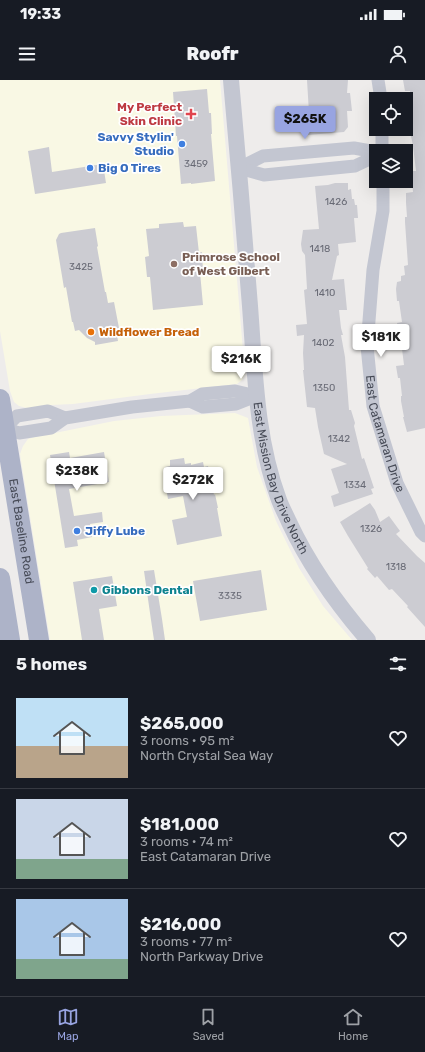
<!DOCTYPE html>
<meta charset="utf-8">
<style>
:root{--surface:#171b24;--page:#242831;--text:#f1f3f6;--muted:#9ea1a6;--line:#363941;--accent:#98a4e1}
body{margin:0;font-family:Rubik,sans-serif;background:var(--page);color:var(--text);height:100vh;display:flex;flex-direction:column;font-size:15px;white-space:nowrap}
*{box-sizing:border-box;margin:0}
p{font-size:13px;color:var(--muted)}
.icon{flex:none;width:22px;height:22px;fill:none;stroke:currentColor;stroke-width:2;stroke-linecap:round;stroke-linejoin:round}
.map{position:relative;height:560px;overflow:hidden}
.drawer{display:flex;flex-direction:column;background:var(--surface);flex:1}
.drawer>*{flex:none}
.tools{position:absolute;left:369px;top:12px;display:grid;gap:8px}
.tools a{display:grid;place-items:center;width:44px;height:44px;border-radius:0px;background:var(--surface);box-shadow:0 4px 16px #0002;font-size:20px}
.price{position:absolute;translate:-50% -34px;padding:0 9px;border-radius:4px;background:#fff;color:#222;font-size:13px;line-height:26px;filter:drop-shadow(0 1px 2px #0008)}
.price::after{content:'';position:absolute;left:50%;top:24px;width:12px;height:9px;margin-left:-6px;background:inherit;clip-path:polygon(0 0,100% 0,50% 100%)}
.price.on{background:var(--accent);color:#111}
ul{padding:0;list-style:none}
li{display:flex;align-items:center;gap:12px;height:100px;padding:0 16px}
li+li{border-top:1px solid var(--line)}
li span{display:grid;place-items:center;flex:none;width:112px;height:80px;border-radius:0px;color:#555}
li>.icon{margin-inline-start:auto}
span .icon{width:48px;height:48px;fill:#fffc;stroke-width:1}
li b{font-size:17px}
h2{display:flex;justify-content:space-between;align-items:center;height:48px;padding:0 16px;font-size:17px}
.status{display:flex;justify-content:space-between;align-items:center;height:28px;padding:0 20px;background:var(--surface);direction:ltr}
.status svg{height:11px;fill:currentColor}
header{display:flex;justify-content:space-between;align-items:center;height:52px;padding:0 16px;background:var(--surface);font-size:18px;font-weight:800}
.dock{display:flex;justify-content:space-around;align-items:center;height:56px;border-top:1px solid var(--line);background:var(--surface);font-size:11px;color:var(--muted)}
.dock a{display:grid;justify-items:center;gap:2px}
.dock .on{color:var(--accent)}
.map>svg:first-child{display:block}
.commercial{fill:#f9f8e4}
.building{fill:#ccccd2}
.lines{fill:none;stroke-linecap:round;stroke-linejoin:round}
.minor{stroke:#c3c6d1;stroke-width:13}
.tertiary{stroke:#c3c6d1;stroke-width:16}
.primary{stroke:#adb3c8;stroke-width:20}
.health-dot{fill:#e0444e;stroke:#fff;stroke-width:1.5}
.shop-dot{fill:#3f7fe0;stroke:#fff;stroke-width:1.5}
.education-dot{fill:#8d6e63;stroke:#fff;stroke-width:1.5}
.food-dot{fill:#e8710a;stroke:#fff;stroke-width:1.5}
.culture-dot{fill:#0f9aa8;stroke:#fff;stroke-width:1.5}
.labels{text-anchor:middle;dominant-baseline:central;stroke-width:3.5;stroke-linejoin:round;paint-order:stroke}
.number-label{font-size:10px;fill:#686a75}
.health-label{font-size:12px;font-weight:bold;fill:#be3a42;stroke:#fff;text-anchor:end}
.shop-label{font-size:12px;font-weight:bold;fill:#366cbe;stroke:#fff;text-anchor:start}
.education-label{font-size:12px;font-weight:bold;fill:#785e54;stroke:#fff;text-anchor:start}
.food-label{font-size:12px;font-weight:bold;fill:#c56008;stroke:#fff;text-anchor:start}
.street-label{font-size:12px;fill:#464a56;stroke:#fff}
.culture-label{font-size:12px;font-weight:bold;fill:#0d838f;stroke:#fff;text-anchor:start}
</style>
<div class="status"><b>19:33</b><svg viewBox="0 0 49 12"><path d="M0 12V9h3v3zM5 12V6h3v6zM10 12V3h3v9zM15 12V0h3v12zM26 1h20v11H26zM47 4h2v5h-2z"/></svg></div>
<header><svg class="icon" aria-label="menu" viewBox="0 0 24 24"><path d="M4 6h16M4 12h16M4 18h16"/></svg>Roofr<svg class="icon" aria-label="person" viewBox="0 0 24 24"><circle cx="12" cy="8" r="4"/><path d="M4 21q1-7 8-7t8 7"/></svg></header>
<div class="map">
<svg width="425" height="560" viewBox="0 0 425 560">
<rect width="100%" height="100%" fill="#eeeceb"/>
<path class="commercial" d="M0,0H220L245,294L242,300L237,304L150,314L73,324L51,325L38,328H27L19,326L14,322L10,311L0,251Z
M235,333L248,338L257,387L276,441L299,488L323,526L352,560H50L22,387L20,374L23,366L28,359L35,357L114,341L161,336Z"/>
<path class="building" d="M307,0H348L347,13H350L352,31H347L348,47L344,52L308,55L307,34L309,33Z
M403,0H425V348L407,352L403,337H404L401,321V316H402L400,298H398L396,286L404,285L401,261H400L397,243L402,242L399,221H397L396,209L397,202L401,201V196L405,195L404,186L408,185L405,142V137H407L406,123V113L413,112L411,91H416L413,66L410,51H409L407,33H412L410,11H405Z
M207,9L209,33H211L212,54H211L215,101L191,104V103L181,104L177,56H176L173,12Z
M49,67L52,92L103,84L106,103L35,114L28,71Z
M335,103H348V110L351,109L352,119H354L355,125H357L358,138H354L356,162L338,164L339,175L337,176L332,200L344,199L347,230H339L341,248L343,255H341L345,277L349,330H351L355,343L354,346L362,379L364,378L374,408L371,409L373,414L334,427L331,416L339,413L331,389L347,384L324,374L318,347L315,328L307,327L303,290H304L303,273L304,255L297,256L296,245L307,244L304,210L307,209L305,175L302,171L301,164L303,150L319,149L315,106L328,105Z
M183,142L184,147L196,146L199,173L202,172L203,192H200L203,225L153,230L150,197H147L145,177L149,176L146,149L159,148V144Z
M95,148L98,166L97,167L105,212H106L108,223L114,222L119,248L116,249L118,261L95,265V262L87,258L79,250L75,251L73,242H72L66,207L64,208L56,160L59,154L61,153Z
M69,372L70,378L104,372L109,402L69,409L74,436L102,432L103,442L90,444L92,457L77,460L78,466L65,468L50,375Z
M184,378L185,384L191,383V385L203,382L204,387L208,386L214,415L215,414L218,428H217L222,456L177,465L172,440L187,437L183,416L168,419L164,397H166L165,387L170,386V380Z
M370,423L375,430L380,442L389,436L400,451L396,454L417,476L425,483V547L407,527L408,526L392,509L389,510L377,496L375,498L367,489L368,488L348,456L340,442Z
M154,490L162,539L165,560H154L151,540L144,491Z
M261,490L267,530L200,541L193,501Z
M112,496L117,526L99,529L104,560H82L73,502Z"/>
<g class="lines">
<g class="minor">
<path d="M378,0L381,19"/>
<path d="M382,49V71"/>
<path d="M239,88L263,76L354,68L376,72"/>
<path d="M239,88L264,95L355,86L376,76"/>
<path id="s1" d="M383,101V131L373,190L367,266L373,326L397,403L421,452L425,456"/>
<path d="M190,321L203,327L236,324L256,316"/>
<path d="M5,348L17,336L48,331L65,338"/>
<path d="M0,349L5,348L19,353L51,348L65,338L132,327L190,321L202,314L235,311L256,316"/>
</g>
<path class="tertiary" id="s2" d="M231,0C238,75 244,151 250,226C255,292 256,358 279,420C282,428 286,435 289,442C310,487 336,523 368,560"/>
<g class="primary">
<path id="s3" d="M0,319L39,560"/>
<path d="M0,498L10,560"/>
</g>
</g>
<path class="health-dot" d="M189 28h4v4h4v4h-4v4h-4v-4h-4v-4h4z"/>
<g class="shop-dot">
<circle cx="182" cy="64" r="4"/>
<circle cx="90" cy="88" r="4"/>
<circle cx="77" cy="451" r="4"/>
</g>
<circle class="education-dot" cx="174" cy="184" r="4"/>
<circle class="food-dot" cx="91" cy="252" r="4"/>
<circle class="culture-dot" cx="94" cy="510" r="4"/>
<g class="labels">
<g class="number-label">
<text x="196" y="84">3459</text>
<text x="336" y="122">1426</text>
<text x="320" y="169">1418</text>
<text x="81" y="187">3425</text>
<text x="325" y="213">1410</text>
<text x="323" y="263">1402</text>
<text x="324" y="308">1350</text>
<text x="339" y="359">1342</text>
<text x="355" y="405">1334</text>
<text x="371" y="449">1326</text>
<text x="396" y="487">1318</text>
<text x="230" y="516">3335</text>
</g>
<g class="health-label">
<text x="182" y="27">My Perfect<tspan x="182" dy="14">Skin Clinic</tspan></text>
</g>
<g class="shop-label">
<text x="174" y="57" text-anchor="end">Savvy Stylin'<tspan x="174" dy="14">Studio</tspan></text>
<text x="98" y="88">Big O Tires</text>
<text x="85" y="451">Jiffy Lube</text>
</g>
<g class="education-label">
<text x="182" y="177">Primrose School<tspan x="182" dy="14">of West Gilbert</tspan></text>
</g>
<g class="food-label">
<text x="99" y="252">Wildflower Bread</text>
</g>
<g class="street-label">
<text stroke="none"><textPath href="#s1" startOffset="256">East Catamaran Drive</textPath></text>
<text stroke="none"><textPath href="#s2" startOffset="403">East Mission Bay Drive North</textPath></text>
<text stroke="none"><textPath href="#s3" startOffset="134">East Baseline Road</textPath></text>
</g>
<g class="culture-label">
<text x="102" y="510">Gibbons Dental</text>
</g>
</g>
</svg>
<div class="tools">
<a><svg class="icon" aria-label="locate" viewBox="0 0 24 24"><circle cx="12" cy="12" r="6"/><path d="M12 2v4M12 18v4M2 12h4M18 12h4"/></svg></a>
<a><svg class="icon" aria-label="layers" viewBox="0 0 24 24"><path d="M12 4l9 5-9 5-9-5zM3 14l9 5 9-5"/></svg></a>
</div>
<b class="price on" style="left:305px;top:60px">$265K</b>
<b class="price" style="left:381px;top:278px">$181K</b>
<b class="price" style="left:241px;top:300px">$216K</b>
<b class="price" style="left:77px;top:412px">$238K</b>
<b class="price" style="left:193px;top:421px">$272K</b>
</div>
<section class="drawer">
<h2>5 homes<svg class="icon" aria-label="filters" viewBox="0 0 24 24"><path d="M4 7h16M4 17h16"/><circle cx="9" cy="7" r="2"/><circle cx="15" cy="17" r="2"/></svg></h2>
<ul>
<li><span style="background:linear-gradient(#bfe0f5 60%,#b9a48a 0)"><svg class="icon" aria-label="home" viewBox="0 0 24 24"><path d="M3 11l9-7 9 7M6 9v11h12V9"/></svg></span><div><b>$265,000</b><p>3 rooms · 95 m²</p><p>North Crystal Sea Way</p></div><svg class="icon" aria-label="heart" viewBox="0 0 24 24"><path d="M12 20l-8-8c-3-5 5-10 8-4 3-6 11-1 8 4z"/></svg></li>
<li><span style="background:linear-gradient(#c9d6e8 75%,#7fa58c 0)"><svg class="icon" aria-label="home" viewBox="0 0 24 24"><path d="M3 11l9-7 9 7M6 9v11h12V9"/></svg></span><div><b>$181,000</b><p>3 rooms · 74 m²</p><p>East Catamaran Drive</p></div><svg class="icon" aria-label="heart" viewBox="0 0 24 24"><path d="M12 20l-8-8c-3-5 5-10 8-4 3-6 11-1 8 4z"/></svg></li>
<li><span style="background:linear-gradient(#a9c7e8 75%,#7fa58c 0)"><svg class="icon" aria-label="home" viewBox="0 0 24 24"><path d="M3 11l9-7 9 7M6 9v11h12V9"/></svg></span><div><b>$216,000</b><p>3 rooms · 77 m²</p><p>North Parkway Drive</p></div><svg class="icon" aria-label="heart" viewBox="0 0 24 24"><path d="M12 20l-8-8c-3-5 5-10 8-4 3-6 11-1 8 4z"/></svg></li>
</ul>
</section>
<nav class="dock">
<a class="on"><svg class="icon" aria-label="map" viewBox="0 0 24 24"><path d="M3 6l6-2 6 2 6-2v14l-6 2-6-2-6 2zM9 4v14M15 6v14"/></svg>Map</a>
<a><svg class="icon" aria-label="saved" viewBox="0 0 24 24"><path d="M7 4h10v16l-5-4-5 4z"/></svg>Saved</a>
<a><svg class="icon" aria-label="home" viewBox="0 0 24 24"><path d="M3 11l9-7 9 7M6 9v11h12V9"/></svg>Home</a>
</nav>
